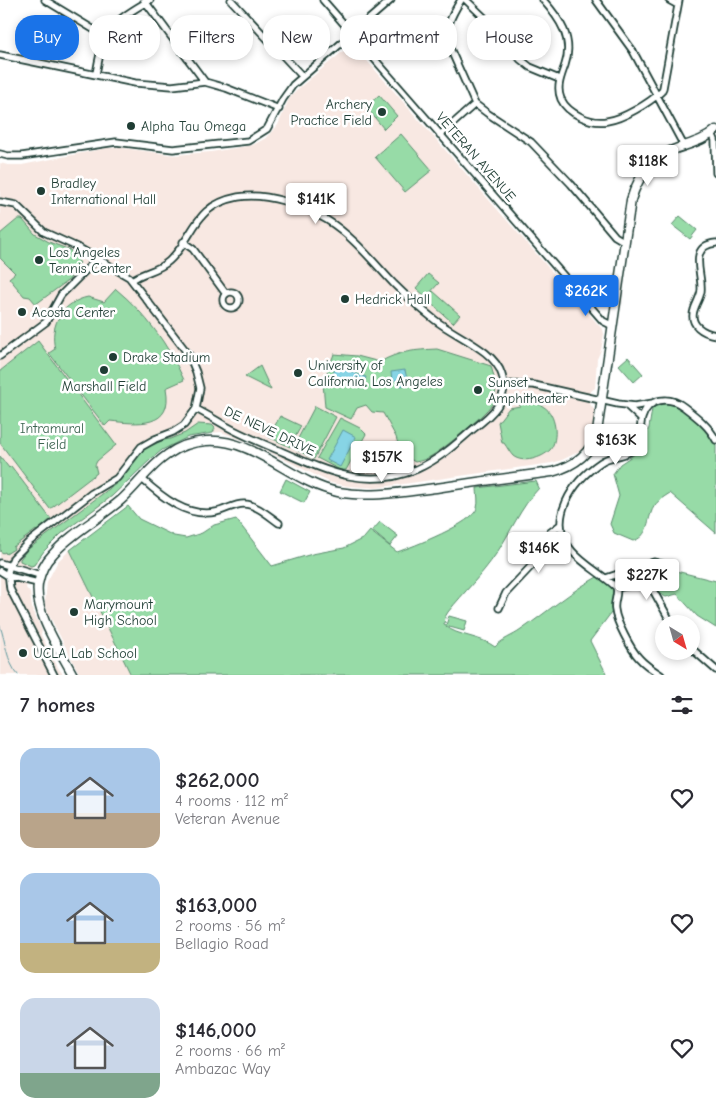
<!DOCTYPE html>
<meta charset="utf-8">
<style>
:root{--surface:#fff;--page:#f2f2f3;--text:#2b2b33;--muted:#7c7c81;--accent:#1a73e8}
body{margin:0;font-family:"Comic Neue",sans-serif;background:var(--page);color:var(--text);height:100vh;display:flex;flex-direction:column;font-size:19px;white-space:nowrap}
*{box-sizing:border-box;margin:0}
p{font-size:16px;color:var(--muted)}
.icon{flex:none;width:28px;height:28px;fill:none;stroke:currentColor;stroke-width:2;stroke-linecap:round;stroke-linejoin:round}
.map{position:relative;height:675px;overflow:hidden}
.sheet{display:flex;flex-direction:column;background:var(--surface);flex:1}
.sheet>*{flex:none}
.banner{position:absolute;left:15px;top:15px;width:686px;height:45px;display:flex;gap:10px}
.needle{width:32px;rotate:143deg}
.tools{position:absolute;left:655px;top:615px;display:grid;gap:10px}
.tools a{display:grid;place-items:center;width:45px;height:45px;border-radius:50%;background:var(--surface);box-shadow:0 2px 8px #0003;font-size:25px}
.price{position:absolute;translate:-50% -42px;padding:0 11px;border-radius:5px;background:#fff;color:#222;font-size:16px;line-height:32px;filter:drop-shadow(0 1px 2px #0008)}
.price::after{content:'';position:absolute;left:50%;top:30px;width:15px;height:11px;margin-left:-8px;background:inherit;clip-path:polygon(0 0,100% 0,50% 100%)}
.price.on{background:var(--accent);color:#fff}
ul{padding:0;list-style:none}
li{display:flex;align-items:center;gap:15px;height:125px;padding:0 20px}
li span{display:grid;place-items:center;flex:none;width:140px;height:100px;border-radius:15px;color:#555}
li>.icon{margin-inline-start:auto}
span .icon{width:60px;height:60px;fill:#fffc;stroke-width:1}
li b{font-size:21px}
h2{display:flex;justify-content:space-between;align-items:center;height:60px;padding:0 20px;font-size:21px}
.pill{padding:0 18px;border-radius:20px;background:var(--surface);box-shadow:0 2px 8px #0003;font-size:18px;line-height:45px}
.pill.on{background:var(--accent);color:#fff}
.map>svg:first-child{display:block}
.built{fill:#f8e8e2}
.green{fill:#97dba7;stroke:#5b8c6e}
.water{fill:#87d4e5;stroke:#5d989e}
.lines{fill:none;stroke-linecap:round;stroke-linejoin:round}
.stream{stroke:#5d989e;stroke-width:1}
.minor-casing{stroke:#1f3d34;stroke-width:9}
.major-casing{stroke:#1f3d34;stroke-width:11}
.minor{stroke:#fff;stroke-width:5.5}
.major{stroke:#fff;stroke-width:8}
.poi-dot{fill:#1f3d34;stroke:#fff;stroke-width:2}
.labels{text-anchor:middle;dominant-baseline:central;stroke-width:5;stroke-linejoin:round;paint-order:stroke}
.poi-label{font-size:14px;fill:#1f3d34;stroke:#fff;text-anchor:start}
.street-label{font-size:14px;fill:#1f3d34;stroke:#fff}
.park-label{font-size:14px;fill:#3d6451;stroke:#fff}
</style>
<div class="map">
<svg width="716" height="675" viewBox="0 0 716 675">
<rect width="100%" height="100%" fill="#fff"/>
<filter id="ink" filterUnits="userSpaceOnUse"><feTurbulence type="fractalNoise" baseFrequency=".02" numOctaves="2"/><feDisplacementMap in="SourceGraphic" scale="10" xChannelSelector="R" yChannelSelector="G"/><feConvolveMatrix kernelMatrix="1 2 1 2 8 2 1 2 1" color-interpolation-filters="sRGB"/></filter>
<g filter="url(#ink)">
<path class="built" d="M352,46L355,47L603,330L604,334L601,350L597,359L595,388L591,391L590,404L595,411L593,425L588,442L582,450L562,460L552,463L375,488L348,486L331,483L251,443L221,432L199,434L178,440L161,450L150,458L111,498L62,534L44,551L36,564L32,567L26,588L30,593L32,608L42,631L41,635L59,669L64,675H0V163L8,165H22L107,148H122L174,155L211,152L253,145L266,138L278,125L289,99L299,88L348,47Z
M70,550L131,675H80L49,615L45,603L47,582L58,561Z"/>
<path class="green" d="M379,95L397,116L384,129L366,107Z
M401,134L432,170L405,192L375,157Z
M680,216L697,230L690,239L672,225Z
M18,219H22L35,234L49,242L70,250L80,263L72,269L70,279L36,304L30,297L24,296L9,278L15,273L0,258V234Z
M428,274L439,283L426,297L416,288Z
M116,289C146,314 168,344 184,380L166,388C174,429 137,424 110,421L105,426L49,353L55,349C49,324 63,302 88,297L104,302Z
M433,291L460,315L453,323L426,299Z
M38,341L116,445L97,461L95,465L97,473L50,509L0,443V371Z
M437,349L491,366C494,377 498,389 494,401C489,412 445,448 433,455C427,459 421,461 415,462L401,454L396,437L383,413L372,412L366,405L357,408L351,419L325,407L323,383L334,354L357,356L380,362C399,351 415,350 437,349Z
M628,357L643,374L634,382L619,365Z
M260,366L271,390L245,377Z
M669,399L701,420L716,440V533L670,493C662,498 654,503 651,513C647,524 647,537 633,541L614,533L610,524L619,496L613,474L620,464L638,452L649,428L653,403Z
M530,400C534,402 540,404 544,407C556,414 559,439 550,450C542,458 523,464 513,456C510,453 507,447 504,443H502L498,422L509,408L520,406V402Z
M315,406L336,417L314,459L293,448Z
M280,416L301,426L290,447L269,437Z
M340,418L360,428L366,434L346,470H340L317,458Z
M198,424L212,425L215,428L213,433L188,437L162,450L151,459L112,496L61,534L44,551L34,565L31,566L20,561V559L27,550L117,483L136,458L146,448L164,440L170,439L185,433Z
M0,456L9,468L11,466L51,519L37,531L36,530L13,547L14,549L6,554L5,552L3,553L0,551Z
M286,479L310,492L304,503L280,491Z
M536,481L539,488C520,508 511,532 496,554C482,575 464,592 448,612L445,617L444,624L446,625L449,616L467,621L464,631L446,626C456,636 481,636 495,647C502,639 513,636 521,630C547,612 571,591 599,576L617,591L614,609L590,641L607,675H131L70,550L128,506L139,519L174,536L186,538L202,533L214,525L236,519L272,566L312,554L344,548L364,538L370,531L397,552C412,547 474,523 477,508C479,502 477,494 477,488Z
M380,522L398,536L390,546L372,531Z
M648,566L672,570L716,581V628L697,616L677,594L666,597L640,584L619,583L614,581V578Z"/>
<path class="water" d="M337,363L348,367L349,371L366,377L362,388L332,377Z
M405,370L408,384L401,386L400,380L392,381L391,372Z
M343,430L356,437L340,467L327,460Z"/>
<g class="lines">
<path class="stream" d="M0,626C6,642 6,661 18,675"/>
<g class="minor-casing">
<path id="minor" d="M45,0L106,37
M144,0L205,82
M231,0L302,76
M323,0L603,321L613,326
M466,0L491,24L520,59L530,67L559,79
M543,0C560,19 574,39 565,65C561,77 556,87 561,99C568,114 591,124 607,121C623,119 649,103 661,92L663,88L679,0
M596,0L633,51L684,146
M669,0L678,5
M0,55L135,83L172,86L205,82L226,88L279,109
M96,74C98,63 100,51 104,40C112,21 133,10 150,0
M475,104L487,113L531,142L571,184L615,236L625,242
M712,133L715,140L716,173
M440,135L475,104L449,46C445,27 451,16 461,0
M0,154L8,156H22L116,142L173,149L248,141L267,129L283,99L293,85L391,0
M0,202L16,205L44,232L79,248L129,277L189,355L196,372L200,388L196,409L184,425L173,432L155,439L141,447L117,478L92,493L29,542L13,558L8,571L10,589L54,675
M183,242L193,249L226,294
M716,243C687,246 703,274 701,291C700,298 696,303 694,310C689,325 703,333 716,335
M132,280C143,272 158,271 169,261C196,236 192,206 238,197C267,192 302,205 327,220C353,236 373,262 394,284C407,297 421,309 435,320C455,336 495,350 502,375C510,401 490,416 472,430C455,445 438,460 417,469C368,490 328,472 283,452C264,444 244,436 226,426C216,420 206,414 196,409
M223 300a8 8 0 1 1 16 0a8 8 0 1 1-16 0Z
M0,356L46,322L61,295L94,262
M504,384L534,385L618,404
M618,404L635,406L653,403
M626,405L641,419
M142,479C162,497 187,518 216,512C226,510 236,503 245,504C257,505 269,516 279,523
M0,563L40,575
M0,571L8,576L38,583
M606,578L654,562L666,565
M617,588C631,585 643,581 654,592L672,624
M499,608L506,593L537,560L548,534L560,525
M691,648L716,670
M661,675C653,670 645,665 639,658C631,650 616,621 615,610C613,602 619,594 616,587C602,574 584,565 572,551C545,520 573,481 601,462C609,456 620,457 629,452C645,442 638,431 642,418C648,397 670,396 684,407C697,417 709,426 716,440"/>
</g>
<g class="major-casing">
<path id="major" d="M73,675C60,650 34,613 38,584C40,573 45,562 53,554C70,534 100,518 121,500C137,486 149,467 167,455C178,447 192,442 206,441C254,437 292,483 338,492C371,498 403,492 436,488C475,482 514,477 552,472C574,466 591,454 597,432L631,200C638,176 653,156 678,148C692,143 705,140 716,130"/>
</g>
<use href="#minor" class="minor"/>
<use href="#major" class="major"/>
</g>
</g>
<g class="poi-dot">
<circle cx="382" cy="112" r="5"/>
<circle cx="131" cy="126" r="5"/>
<circle cx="41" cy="191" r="5"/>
<circle cx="39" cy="260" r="5"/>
<circle cx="345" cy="299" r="5"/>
<circle cx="22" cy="312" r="5"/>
<circle cx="113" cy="357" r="5"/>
<circle cx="104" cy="370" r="5"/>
<circle cx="298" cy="373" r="5"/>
<circle cx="478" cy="390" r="5"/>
<circle cx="74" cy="612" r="5"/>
<circle cx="23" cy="653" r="5"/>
</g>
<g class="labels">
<g class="poi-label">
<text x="372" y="104" text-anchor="end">Archery<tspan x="372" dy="16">Practice Field</tspan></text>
<text x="141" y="126">Alpha Tau Omega</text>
<text x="51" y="183">Bradley<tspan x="51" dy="16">International Hall</tspan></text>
<text x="49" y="252">Los Angeles<tspan x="49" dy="16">Tennis Center</tspan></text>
<text x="355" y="299">Hedrick Hall</text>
<text x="32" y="312">Acosta Center</text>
<text x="123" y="357">Drake Stadium</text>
<text x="308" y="365">University of<tspan x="308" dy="16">California, Los Angeles</tspan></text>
<text x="488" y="382">Sunset<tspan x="488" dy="16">Amphitheater</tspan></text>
<text x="104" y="386" text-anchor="middle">Marshall Field</text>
<text x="84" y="604">Marymount<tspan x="84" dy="16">High School</tspan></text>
<text x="33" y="653">UCLA Lab School</text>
</g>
<g class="street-label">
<text transform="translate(476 157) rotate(49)">VETERAN AVENUE</text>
<text transform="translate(270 431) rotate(25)">DE NEVE DRIVE</text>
</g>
<g class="park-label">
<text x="52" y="428">Intramural<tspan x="52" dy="16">Field</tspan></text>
</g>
</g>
</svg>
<div class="tools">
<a><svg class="needle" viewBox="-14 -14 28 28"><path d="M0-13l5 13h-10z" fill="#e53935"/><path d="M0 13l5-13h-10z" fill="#7c7c81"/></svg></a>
</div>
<b class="price" style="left:648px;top:187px">$118K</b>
<b class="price" style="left:316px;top:225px">$141K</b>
<b class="price on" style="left:586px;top:317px">$262K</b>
<b class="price" style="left:616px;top:466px">$163K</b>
<b class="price" style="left:382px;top:483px">$157K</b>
<b class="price" style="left:539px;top:574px">$146K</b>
<b class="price" style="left:647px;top:601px">$227K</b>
<div class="banner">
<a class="pill on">Buy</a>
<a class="pill">Rent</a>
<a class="pill">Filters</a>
<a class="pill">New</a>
<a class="pill">Apartment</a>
<a class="pill">House</a>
</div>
</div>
<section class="sheet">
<h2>7 homes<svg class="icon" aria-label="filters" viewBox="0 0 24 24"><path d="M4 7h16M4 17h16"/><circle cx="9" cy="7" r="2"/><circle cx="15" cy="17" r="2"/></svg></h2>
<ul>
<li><span style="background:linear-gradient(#a9c7e8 65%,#b9a48a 0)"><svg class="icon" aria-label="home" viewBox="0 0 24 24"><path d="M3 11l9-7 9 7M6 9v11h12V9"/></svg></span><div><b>$262,000</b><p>4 rooms · 112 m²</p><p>Veteran Avenue</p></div><svg class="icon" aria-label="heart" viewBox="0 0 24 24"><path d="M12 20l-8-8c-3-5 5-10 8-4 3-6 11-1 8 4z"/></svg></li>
<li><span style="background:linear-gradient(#a9c7e8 70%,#c2b280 0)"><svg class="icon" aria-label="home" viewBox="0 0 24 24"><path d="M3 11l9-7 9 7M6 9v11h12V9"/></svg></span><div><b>$163,000</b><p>2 rooms · 56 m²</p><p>Bellagio Road</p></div><svg class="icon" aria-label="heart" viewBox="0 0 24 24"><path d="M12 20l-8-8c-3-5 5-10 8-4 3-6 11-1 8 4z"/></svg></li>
<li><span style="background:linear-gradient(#c9d6e8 75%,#7fa58c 0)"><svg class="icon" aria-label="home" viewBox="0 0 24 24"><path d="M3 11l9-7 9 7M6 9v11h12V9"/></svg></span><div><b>$146,000</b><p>2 rooms · 66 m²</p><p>Ambazac Way</p></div><svg class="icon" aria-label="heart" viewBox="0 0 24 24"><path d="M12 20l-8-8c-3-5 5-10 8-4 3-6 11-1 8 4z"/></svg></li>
</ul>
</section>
